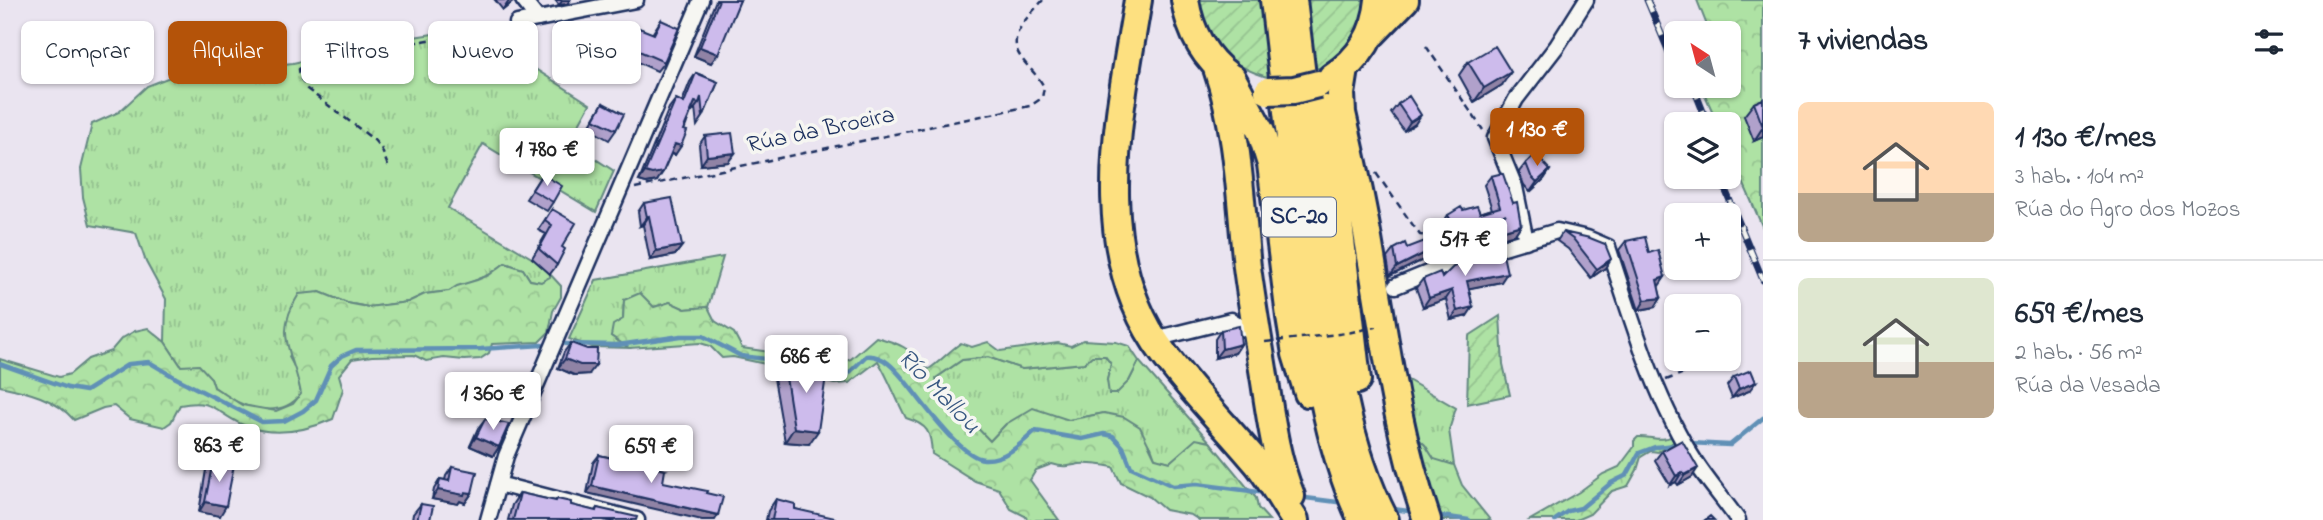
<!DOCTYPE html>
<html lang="es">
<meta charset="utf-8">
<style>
:root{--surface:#fff;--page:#f6f6f7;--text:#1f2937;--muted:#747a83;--line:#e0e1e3;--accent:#b45309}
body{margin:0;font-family:"Indie Flower",sans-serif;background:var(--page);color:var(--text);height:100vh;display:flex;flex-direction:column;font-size:26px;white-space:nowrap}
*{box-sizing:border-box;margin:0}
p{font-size:23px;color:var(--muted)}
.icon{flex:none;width:38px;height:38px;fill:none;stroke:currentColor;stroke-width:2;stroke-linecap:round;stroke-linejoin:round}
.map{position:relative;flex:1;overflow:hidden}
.panel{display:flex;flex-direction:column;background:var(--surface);width:560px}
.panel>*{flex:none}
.hud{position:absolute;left:21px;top:21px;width:665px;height:63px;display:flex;gap:14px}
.needle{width:46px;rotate:324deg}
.buttons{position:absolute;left:1664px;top:21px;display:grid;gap:14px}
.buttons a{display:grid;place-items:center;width:77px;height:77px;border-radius:10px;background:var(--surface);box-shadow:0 2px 5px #0004;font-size:35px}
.price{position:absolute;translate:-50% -60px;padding:0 16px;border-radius:7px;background:#fff;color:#222;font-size:23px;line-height:46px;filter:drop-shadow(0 2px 4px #0008)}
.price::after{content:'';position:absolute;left:50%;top:42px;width:21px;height:16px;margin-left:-10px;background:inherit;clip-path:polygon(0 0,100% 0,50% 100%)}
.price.active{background:var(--accent);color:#fff}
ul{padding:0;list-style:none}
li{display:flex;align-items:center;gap:21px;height:175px;padding:0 35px}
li+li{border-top:2px solid var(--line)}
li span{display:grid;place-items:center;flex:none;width:196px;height:140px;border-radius:10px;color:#555}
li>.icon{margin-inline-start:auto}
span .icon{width:84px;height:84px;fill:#fffc;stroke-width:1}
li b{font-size:30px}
h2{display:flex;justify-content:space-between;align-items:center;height:84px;padding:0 35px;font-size:30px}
.pill{padding:0 24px;border-radius:10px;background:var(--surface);box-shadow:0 2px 5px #0004;font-size:24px;line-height:63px}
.pill.active{background:var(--accent);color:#fff}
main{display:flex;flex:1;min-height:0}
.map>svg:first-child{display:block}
.grass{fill:url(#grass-tufts);stroke:#648881;stroke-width:2}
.forest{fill:url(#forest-crowns);stroke:#648881;stroke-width:2}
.garden{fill:url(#garden-furrows);stroke:#648881;stroke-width:2}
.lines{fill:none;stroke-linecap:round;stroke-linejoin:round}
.stream{stroke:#6090b6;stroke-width:4.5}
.street-casing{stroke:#1b2f5e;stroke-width:19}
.highway-casing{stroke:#1b2f5e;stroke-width:32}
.path{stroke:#1b2f5e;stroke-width:2.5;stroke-dasharray:7 5;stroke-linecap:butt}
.street{stroke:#f6f6f2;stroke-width:14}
.highway{stroke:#fde080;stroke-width:26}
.rail-casing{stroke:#1b2f5e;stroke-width:7}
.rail{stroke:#f6f6f2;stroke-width:4.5;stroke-dasharray:13;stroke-linecap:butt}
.highway-bridge-casing{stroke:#1b2f5e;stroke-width:32;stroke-linecap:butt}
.path-bridge{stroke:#1b2f5e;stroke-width:2.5;stroke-dasharray:7 5;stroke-linecap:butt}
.highway-bridge{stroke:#fde080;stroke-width:26}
.wall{fill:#b0a1cb;stroke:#1b2f5e;stroke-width:2}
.shaded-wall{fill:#9083a5;stroke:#1b2f5e;stroke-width:2}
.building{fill:#cdbbec;stroke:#1b2f5e;stroke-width:2}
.labels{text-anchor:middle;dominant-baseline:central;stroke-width:7;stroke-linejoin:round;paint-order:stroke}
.shield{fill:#f6f6f2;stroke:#5d6b8a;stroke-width:2}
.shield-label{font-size:23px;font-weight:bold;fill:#1b2f5e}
.street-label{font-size:24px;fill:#1b2f5e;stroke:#f6f6f2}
.water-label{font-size:26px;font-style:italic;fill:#385882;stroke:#f6f6f2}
</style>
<main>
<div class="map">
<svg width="1763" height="520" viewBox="0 0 1763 520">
<defs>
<pattern id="grass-tufts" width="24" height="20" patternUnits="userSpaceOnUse" patternTransform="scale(1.75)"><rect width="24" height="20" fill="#aee2a4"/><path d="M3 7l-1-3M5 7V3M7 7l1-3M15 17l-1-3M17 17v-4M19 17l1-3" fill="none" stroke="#95c290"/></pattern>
<pattern id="forest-crowns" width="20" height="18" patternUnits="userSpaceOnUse" patternTransform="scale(1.75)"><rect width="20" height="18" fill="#aee2a4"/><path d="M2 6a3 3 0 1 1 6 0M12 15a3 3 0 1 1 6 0" fill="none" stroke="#95c290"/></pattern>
<pattern id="garden-furrows" width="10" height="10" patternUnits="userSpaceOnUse" patternTransform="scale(1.75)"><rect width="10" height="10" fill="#aee2a4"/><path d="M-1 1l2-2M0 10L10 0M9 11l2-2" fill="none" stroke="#95c290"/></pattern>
</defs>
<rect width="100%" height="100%" fill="#eae4f0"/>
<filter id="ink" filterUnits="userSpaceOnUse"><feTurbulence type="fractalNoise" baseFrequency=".0143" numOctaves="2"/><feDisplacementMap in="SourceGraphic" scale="14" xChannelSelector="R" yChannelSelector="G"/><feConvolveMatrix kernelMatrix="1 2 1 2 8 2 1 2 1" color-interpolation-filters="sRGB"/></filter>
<g filter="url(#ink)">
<path class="grass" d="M471,28L590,104L569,142L614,171L596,212L483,144L448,208L540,263L550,274V277L541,282L530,280L523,269L505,263L489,275L449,291L425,294L408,302L368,307L347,303L320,292L289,357L297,372L301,394C279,422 237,407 214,387L211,378L181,366L165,342L166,299L146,262L136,233L90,225L83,197L81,169L92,124L119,112L147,86L200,65L264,66L293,63L407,38Z
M723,257L708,307L685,309L670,302L654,307L624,300L623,319L611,336L629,348L592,347L569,339L596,280Z
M1091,356H1105L1111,364L1107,380L1129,381L1139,361L1210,442L1196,440L1170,462L1155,458L1151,447L1104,413L1069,420L1006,424L990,441L964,415L946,391L937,385L936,378L962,360L988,357L1022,369L1084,363Z
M1401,376L1456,408L1449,430L1454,465L1434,460L1425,445L1409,430Z"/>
<path class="forest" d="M1697,0H1763V228L1729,150V124H1718L1701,86H1729V33H1710Z
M505,263L523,269L530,280L541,282L550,277V274L561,286V297L553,311L549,332L539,342L492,344L489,353L480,359L464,360L444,358L426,361L414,355L372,356L352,359L339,375L343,389L333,419C303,432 270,437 241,424C215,412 213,398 180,405L171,422L164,427L130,419L114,406L103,408L74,420C55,398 28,392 0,386V359L59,377L70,374L88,359L111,351L121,339L135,331L148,328L165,342L181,366L199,365L211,378L214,387L242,405L276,411L293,404L301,394C294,352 272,336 299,294L320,292L347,303L368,307L408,302L425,294L449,291L457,286L477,280L489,275Z
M640,293L654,307L670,302L685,309L708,307L715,321L734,333L742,348L770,352L786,343L807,347L841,363L851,359L876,337C895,342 915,349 924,368L929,369C941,361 949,351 961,343L972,347L988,342L1000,351L1058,343L1071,346L1083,340L1116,342L1129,346L1139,361L1129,381L1116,394H1109L1107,380L1111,364L1105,356H1092L1084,363L1022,369L988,357L962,360L936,378L937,385L946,391L965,415L990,441L1006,424L1033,408L1069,420L1104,413L1124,417L1140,427L1155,458L1170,462L1196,439L1210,442L1256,498L1258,508L1269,520H1199L1191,515L1165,510L1150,497L1121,483L1113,467C1102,465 1091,463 1079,464C1068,466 1064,468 1052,464L1036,470L1030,480L1059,520H1028L1025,516L1011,509L999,489L975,481L932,454C931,432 928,425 906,418C896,399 889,379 878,361L849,383L834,384L770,365L733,357L722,358L710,346L700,343L629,348L611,336L613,325L623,319L624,300Z
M1409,430L1425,445L1434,459L1454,465L1462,485L1490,520H1437Z
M1674,435L1675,441L1658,452L1651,451L1641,457L1637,470L1628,486L1612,491L1590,514L1576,520H1530L1579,492L1603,474L1619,467L1634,447V441L1638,437C1651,436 1662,443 1674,435Z"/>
<path class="garden" d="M1199,0H1261L1271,78C1232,68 1202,42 1199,0Z
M1305,0H1369L1363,30L1336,62L1313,70Z
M1500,316L1503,364L1510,395L1467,404L1469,336Z"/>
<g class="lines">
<path class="stream" d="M566,344L618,345L681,336H703L741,356L766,359L792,366
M0,364L68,388L86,391L129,364L149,362L176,378L262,422L284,421L303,411L316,400L331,366L342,356L356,350L481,349L542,345
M821,374L842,380L866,356C883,354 895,369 905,381C920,399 961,458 984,459C1005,460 1021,444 1035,431L1082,439L1104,434L1113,436L1123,447L1131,467L1173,486L1197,484L1266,493
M1689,443L1730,445L1763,418
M1298,497L1345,503
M1393,509L1416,512
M1434,515L1469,520
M1555,520L1568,511L1581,508L1611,483L1627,475L1639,453L1655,447L1677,445"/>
<g class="street-casing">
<path id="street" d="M523,0L538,19
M517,23L636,0
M1526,241L1515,187L1495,138L1516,99L1557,46L1586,0
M1396,286L1457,261L1557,231L1587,238L1608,247C1632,320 1654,398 1696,463C1709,483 1725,501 1738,520
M1155,339L1231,320L1257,336
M498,484L637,520
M488,520L506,456L701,0"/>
</g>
<g class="highway-casing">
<path id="highway" d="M1138,0C1119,116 1087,251 1164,354C1192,392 1226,426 1257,463C1271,480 1282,501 1295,520
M1185,0C1190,32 1204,58 1230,77
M1274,0C1284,83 1293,166 1303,250C1314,342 1322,435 1362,520
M1293,0C1303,84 1313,169 1323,253C1334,345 1342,437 1385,520
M1372,34L1405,0
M1217,68C1239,132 1240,200 1247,267C1252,305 1259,344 1265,382C1271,421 1276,459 1291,496
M1345,69L1341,94L1342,113C1351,153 1360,193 1367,233C1384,331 1395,426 1427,520
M1332,77C1360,59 1376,33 1379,0
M1232,78L1261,132L1271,164L1290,317L1296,354L1308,393
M1326,109L1357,380"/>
</g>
<path class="path" d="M1426,46L1483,130
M388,166L381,148L374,140L307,89L300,77L299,69L310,62L503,26
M1376,173L1420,235L1439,237L1449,250
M635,188L1030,106L1042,98L1044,87C1038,75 1027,67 1020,56C1006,35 1030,15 1043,0
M1666,380L1720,359"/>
<use href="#street" class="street"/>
<use href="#highway" class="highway"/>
<g class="rail-casing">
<path id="rail" d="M1647,0L1676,69
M1693,86L1708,124
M1720,177L1763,280"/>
</g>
<use href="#rail" class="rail"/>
<g class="highway-bridge-casing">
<path id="highway-bridge" d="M1268,91L1294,90L1318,84"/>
</g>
<path class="path-bridge" d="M1265,342L1347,333L1376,327"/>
<use href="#highway-bridge" class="highway-bridge"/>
</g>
<path class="wall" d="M495,0H515L503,10Z
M555,0H570L567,4L559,5Z
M716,0H740L711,63L694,56Z
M661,20L664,62L657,71L624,56L633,37L639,28L652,34Z
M1468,62L1502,85L1474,102L1459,75Z
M696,73L718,82L703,117L697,126L695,108L692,112H691L675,155L671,154L657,181L646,183L639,181L669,108L676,99L682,102L690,82Z
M1763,99V137L1754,141L1744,116L1754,103Z
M603,103L616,130L609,140L588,128Z
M1398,104L1415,124L1404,131L1391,113Z
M705,136L735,153L728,162L701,165L699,145Z
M1526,163L1550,170L1544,179L1530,192L1524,185L1519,172Z
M542,174L553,202L547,211L526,199Z
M1491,176L1513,203L1521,225L1515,234L1477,245L1484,236L1494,225L1453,246L1442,224L1448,215L1463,210L1480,213L1492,209L1484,185Z
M644,203L682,246L675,255L650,260L643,225L640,226L638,212Z
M552,209L562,247L557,265L550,274L532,258L546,234L538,230Z
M1563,232L1605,244V268L1591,278L1568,249L1557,241Z
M1626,241L1649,253L1665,277L1658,286L1661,298L1655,307L1639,310L1619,250Z
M1407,248L1429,251L1423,260L1390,276L1387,258L1394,249Z
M1442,278L1501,282L1469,288L1467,316L1451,320L1446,299L1423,307L1416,288L1423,279Z
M1221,330L1241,344L1235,353L1215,358V339Z
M571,343L589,374L574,375L558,368L564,352Z
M784,365L809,444L785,442L774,378Z
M1734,377L1749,391L1732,398L1727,386Z
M485,419L499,447L493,456L470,446L478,428Z
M1662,451L1692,477L1678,485L1676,482L1670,485L1655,460Z
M599,455L665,470L587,493L593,463Z
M213,461L220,516L199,512L206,470Z
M452,467L472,493L465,503L460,501L458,504L432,499L434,489L440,479L445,480L446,476Z
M520,493L555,501L557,499L571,505L595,511L597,508L636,520H508L512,505Z
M776,499L795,509L835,520H766L768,511Z
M421,504L430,520H412L413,514Z"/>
<path class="shaded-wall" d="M511,0H515L503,10L509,1Z
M563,0H570L567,4L559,5Z
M700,47L718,54L711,63L694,56Z
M1511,72L1502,85L1474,102L1484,88Z
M695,102L699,103L692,112L689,111Z
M1421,115L1415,124L1404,131L1410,122Z
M1763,127V137L1754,141Z
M675,144L681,146L675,155L669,153Z
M735,153L728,162L701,165L707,156Z
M1550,170L1544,179L1530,192L1537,182Z
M645,172H663L657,181L646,183L639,181Z
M1506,214L1499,223L1453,246L1459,237Z
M649,216L643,225L640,226L647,217Z
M1521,225L1515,234L1477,245L1484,236Z
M682,246L675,255L650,260L656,251Z
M1429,251L1423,260L1390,276L1397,267Z
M1611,259L1605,268L1591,278L1597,269Z
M1507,273L1501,282L1461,290L1467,281Z
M1665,277L1659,286L1650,289L1657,280Z
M1452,290L1446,299L1423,307L1429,298Z
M1661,298L1655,307L1639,310L1645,300Z
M1473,307L1467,316L1451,320L1457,311Z
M1241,344L1235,353L1215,358L1222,349Z
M565,359L596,365L589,374L574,375L558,368Z
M1756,382L1749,391L1732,398L1739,389Z
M794,428L818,431L809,444L785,442Z
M476,437L499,447L493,456L470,446Z
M1698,468L1692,477L1678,485L1685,475Z
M1682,472L1676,482L1670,485L1676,476Z
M592,486L718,515L715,520H702L587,493Z
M438,490L465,492L472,493L465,503L460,501L458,504L432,499Z
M205,502L226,506L220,516L199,512Z"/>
<path class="building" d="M719,0H740L718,54L700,47Z
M661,20L679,28L664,62L630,47L639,28L654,34Z
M1495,46L1511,72L1484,88L1468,62Z
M696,73L718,82L703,117L701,97L699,103L695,102L683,130L687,131L681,146L675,144L663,172L652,174L645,172L676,99L684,103Z
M1409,96L1421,115L1410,122L1398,104Z
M1763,99V127L1754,103Z
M603,103L624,114L616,130L594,119Z
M732,133L735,153L707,156L705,136Z
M1535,154L1550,170L1537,182L1531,176L1526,163Z
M542,174L562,186L553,202L532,190Z
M1499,174H1503L1513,203L1517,202L1521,225L1484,236L1506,214L1459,237L1448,215L1461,207L1463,210L1477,206L1480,213L1500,207L1491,176Z
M672,198L682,246L656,251L649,216L647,217L644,203Z
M552,209L576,223L562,247L565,249L557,265L539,249L552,225L545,220Z
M1563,232L1590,238L1605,244L1611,259L1597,269L1574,240Z
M1645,237L1649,253L1658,250L1665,277L1657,280L1661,298L1645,300L1626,241Z
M1425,241L1429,251L1397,267L1394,249L1405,243L1407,248Z
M1502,250L1507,273L1467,281L1473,307L1457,311L1452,290L1429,298L1423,279L1440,272L1442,278L1453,267Z
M1239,326L1241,344L1222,349L1221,330Z
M571,343L587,349H597L596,365H580L565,359Z
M784,365L827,369L818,431L794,428Z
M1751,370L1756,382L1739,389L1734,377Z
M485,419L509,424L499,447L476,437Z
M1682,440L1698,468L1685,475L1682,472L1676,476L1662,451Z
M599,455L665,470L663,482L707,491L706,493L723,497L718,515L592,486Z
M213,461L234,465L226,506L205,502Z
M452,467L477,472L472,493L465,492L464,495L438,490L440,479L449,481Z
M520,493L556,501L557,499L571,502V505L596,511L597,508L637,517L636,520H513Z
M776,499L795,504V509L835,518V520H772Z
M421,504L433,506L430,520H417Z
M1710,516L1714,520H1705Z"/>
</g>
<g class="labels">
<rect class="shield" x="1262" y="197.5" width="74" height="39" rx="5"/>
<g class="shield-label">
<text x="1299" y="217">SC-20</text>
</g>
<g class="street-label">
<text transform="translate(821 131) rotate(-12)">Rúa da Broeira</text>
</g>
<g class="water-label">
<text transform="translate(938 392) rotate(46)">Río Mallou</text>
</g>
</g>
</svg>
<div class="buttons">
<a><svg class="needle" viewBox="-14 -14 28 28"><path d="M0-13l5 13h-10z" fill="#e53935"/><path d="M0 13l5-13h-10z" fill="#747a83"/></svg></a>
<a><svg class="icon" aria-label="layers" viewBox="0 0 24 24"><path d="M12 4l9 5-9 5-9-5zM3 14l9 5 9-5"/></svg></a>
<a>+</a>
<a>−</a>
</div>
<b class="price active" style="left:1537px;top:168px">1 130 €</b>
<b class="price" style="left:547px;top:188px">1 780 €</b>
<b class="price" style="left:1465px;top:278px">517 €</b>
<b class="price" style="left:806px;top:395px">686 €</b>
<b class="price" style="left:493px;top:432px">1 360 €</b>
<b class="price" style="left:219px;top:484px">863 €</b>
<b class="price" style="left:651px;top:485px">659 €</b>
<div class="hud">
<a class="pill">Comprar</a>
<a class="pill active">Alquilar</a>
<a class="pill">Filtros</a>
<a class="pill">Nuevo</a>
<a class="pill">Piso</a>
</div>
</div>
<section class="panel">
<h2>7 viviendas<svg class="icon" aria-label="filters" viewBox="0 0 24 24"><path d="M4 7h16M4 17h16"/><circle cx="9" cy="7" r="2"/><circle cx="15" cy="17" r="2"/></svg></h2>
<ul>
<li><span style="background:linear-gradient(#ffd9b3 65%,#b9a48a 0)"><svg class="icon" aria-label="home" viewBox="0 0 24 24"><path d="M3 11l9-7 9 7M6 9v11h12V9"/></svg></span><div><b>1 130 €/mes</b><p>3 hab. · 104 m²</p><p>Rúa do Agro dos Mozos</p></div></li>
<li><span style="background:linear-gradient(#dfe7d0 60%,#b9a48a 0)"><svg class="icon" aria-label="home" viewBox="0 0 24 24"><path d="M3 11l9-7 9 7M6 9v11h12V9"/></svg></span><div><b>659 €/mes</b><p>2 hab. · 56 m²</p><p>Rúa da Vesada</p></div></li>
</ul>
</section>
</main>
